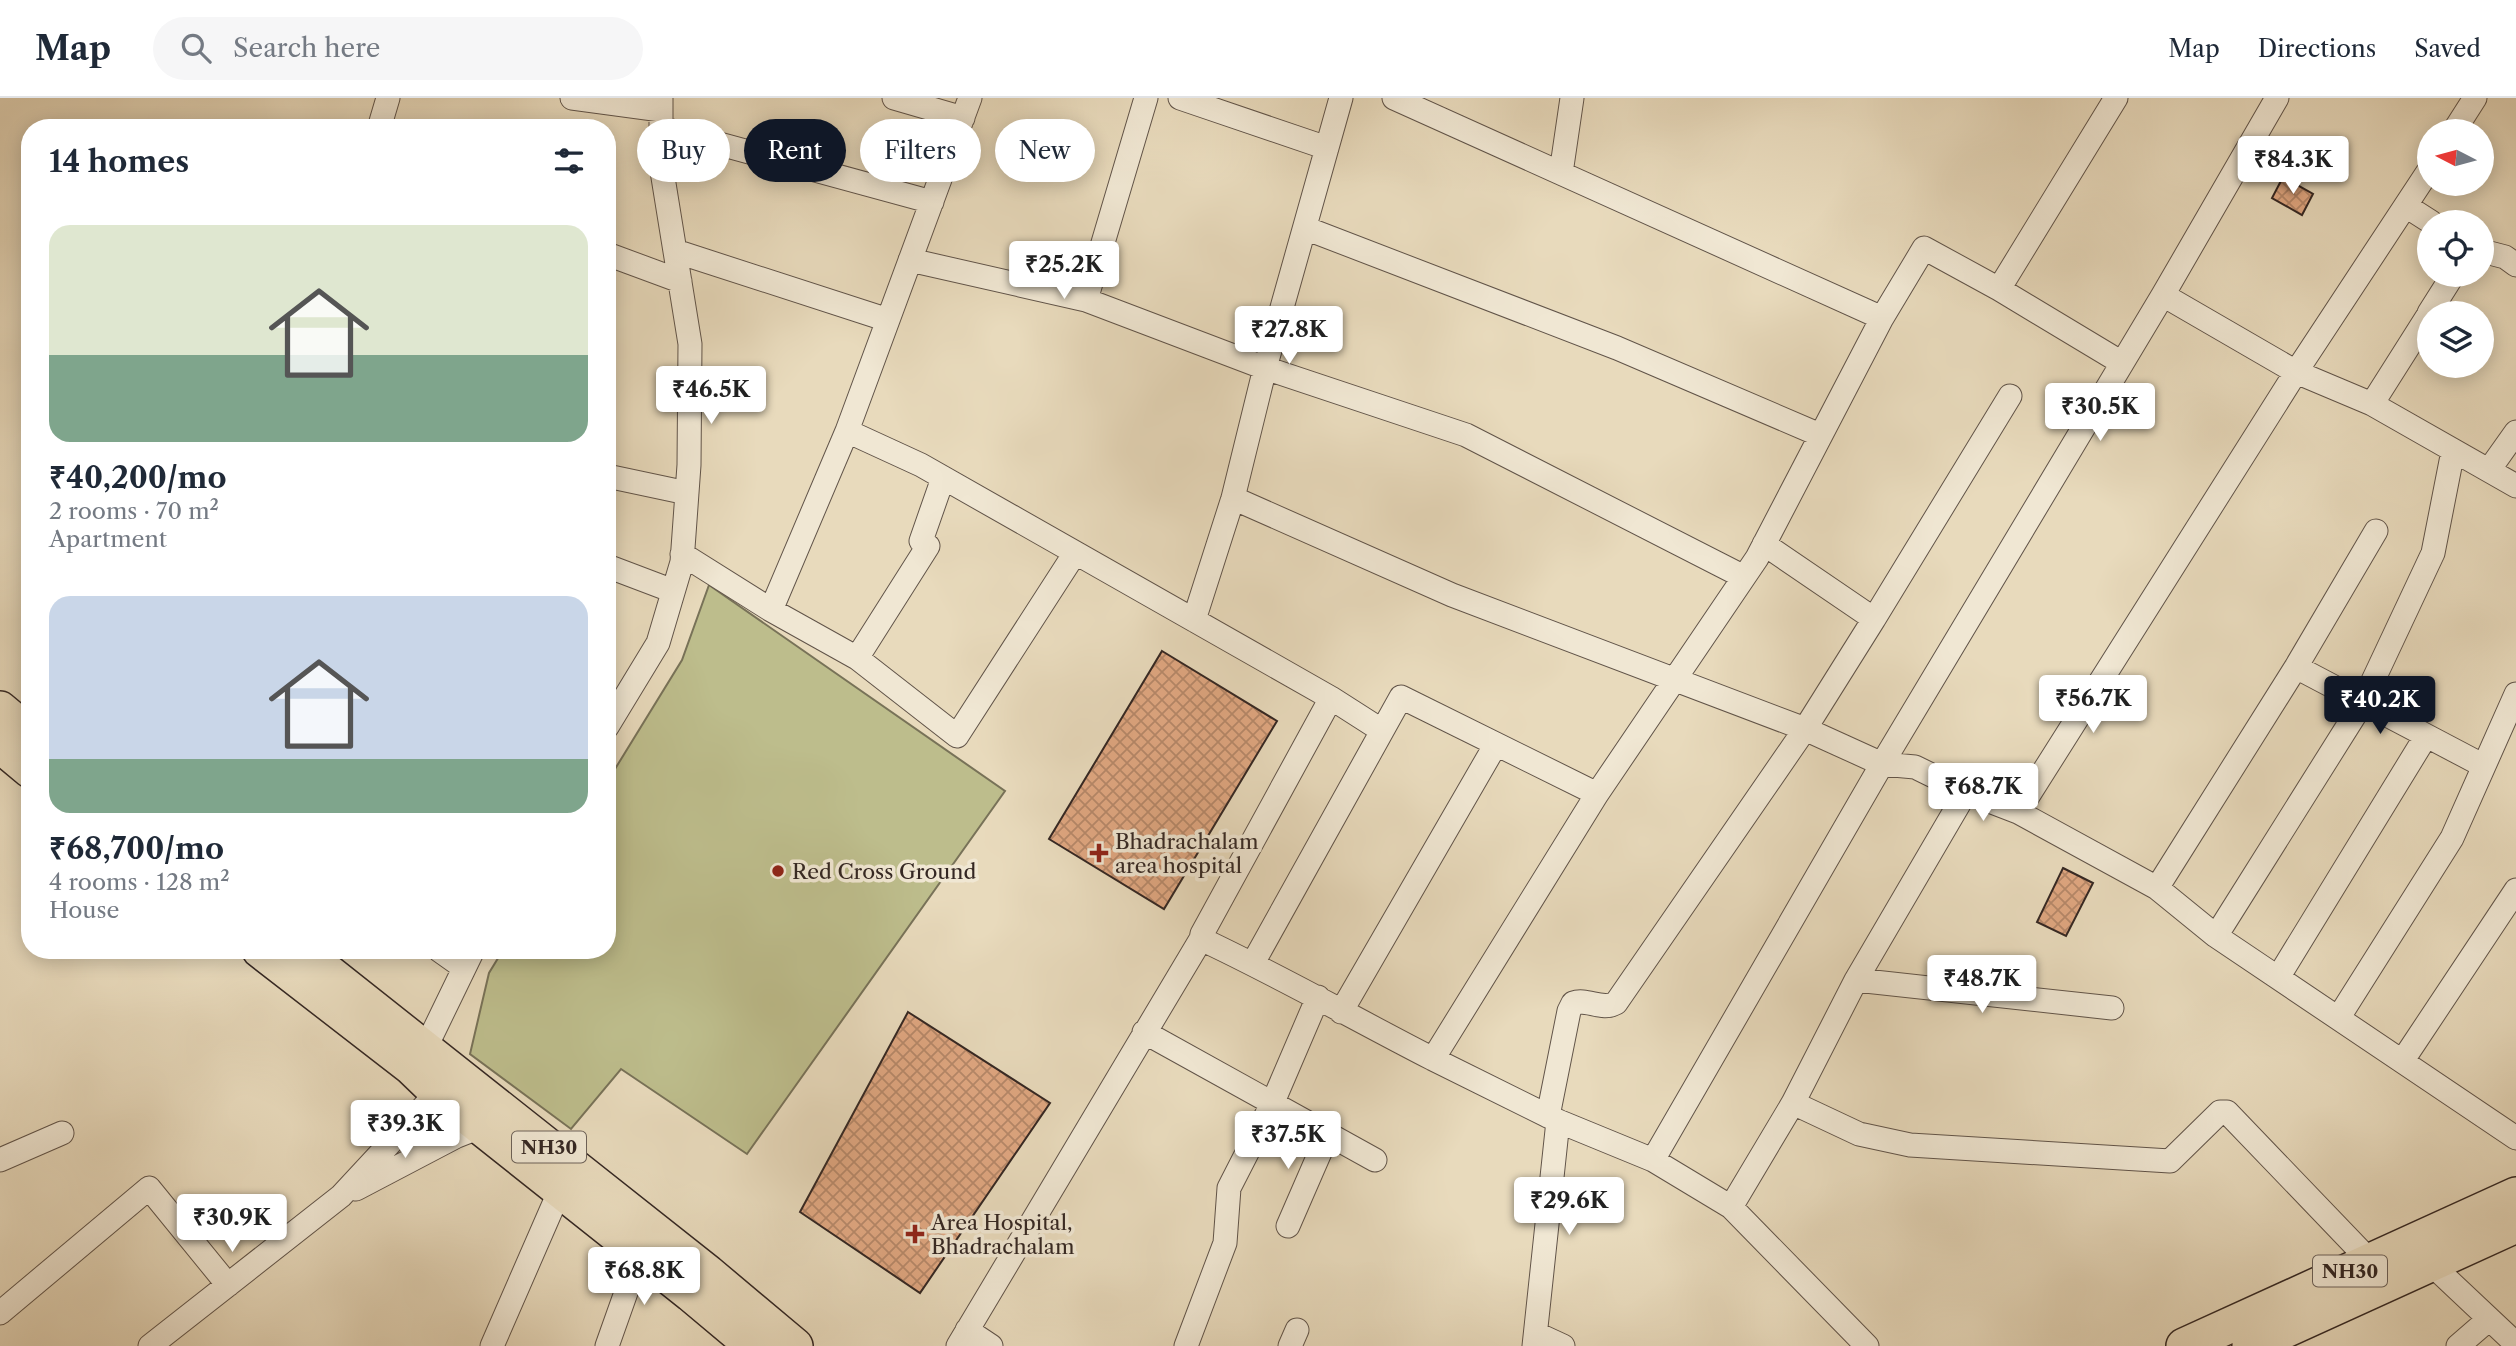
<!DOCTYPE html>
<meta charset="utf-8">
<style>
:root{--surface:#fff;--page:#f6f6f7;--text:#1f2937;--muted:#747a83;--line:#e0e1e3;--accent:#111827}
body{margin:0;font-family:"Libre Caslon Text",serif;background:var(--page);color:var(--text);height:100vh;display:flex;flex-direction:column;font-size:26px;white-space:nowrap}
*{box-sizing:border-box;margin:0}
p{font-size:23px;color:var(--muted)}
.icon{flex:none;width:38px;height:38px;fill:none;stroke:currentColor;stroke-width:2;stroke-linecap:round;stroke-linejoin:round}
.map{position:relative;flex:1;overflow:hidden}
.sheet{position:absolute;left:21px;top:21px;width:595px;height:840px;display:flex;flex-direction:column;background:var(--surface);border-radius:28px;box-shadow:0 4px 18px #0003}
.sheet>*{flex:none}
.guide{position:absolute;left:637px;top:21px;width:665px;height:63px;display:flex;gap:14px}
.needle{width:46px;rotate:276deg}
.fabs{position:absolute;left:2417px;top:21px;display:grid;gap:14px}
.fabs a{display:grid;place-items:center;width:77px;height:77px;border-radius:50%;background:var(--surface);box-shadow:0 4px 18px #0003;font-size:35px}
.price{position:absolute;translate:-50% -60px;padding:0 16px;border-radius:7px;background:#fff;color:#222;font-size:23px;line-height:46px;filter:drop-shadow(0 2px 4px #0008)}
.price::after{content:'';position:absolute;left:50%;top:42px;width:21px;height:16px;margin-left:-10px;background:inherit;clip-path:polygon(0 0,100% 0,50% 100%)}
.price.current{background:var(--accent);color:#fff}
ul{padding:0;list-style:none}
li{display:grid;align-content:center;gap:14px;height:371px;padding:0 28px}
li span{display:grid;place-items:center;height:217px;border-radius:21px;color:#555}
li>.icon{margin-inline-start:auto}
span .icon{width:126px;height:126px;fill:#fffc;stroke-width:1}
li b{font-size:30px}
h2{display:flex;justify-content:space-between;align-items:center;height:84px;padding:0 28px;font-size:30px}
.tag{padding:0 24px;border-radius:32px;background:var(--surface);box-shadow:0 4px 18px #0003;font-size:24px;line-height:63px}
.tag.current{background:var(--accent);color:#fff}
header{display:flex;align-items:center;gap:42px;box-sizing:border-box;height:98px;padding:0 35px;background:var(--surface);border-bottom:2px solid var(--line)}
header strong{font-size:33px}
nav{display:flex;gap:38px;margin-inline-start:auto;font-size:24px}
.search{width:490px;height:63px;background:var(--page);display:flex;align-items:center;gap:18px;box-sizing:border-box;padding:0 24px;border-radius:38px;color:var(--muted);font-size:26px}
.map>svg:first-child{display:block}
.pitch{fill:#bdbd8c;stroke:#787258;stroke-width:2}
.building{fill:url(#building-cross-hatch);stroke:#342723;stroke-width:2}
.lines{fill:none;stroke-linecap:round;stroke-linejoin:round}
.minor-casing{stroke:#615449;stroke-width:25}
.highway-casing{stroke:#342723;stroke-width:38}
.minor{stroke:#f0e7d3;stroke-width:23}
.highway{stroke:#e8dabc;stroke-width:35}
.poi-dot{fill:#8f2418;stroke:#f0e7d3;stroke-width:2.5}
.labels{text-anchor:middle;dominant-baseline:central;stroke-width:7;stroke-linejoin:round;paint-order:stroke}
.shield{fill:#f0e7d3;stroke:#6c6158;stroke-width:2}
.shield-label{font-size:19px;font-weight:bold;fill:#342723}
.poi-label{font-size:21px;fill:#342723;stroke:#f0e7d3;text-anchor:start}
</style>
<header>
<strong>Map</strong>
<div class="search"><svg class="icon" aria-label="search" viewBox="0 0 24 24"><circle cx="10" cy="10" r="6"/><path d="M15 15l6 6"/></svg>Search here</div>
<nav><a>Map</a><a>Directions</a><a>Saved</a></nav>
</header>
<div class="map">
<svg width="2516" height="1248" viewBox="0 0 2516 1248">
<defs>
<pattern id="building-cross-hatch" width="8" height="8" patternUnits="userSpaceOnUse" patternTransform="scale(1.75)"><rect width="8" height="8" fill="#e0a781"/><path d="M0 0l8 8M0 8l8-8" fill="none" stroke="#b68869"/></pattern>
</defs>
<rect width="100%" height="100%" fill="#e8dabc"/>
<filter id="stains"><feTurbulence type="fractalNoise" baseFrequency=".00286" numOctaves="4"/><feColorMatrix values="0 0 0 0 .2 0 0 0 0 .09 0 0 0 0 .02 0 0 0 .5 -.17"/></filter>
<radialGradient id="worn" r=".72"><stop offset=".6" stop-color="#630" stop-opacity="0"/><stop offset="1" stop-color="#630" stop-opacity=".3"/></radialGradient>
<path class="pitch" d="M709,487L1005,693L747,1056L621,971L571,1031L470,956L489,875L503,852H607V684L682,562Z"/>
<path class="building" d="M2283,79L2313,96L2302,117L2272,100Z
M1162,553L1277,623L1164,811L1049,741Z
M2063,770L2093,785L2066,838L2037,824Z
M908,914L1050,1005L920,1195L800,1114Z"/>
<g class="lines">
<g class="minor-casing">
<path id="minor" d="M572,0L661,12
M894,0L963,20
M1146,0L1086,202L1265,270L1466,337L1744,479
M1180,0L1327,50
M380,27L388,0
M661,30L932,104
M2454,33L2475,0
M2429,72L2296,274L2018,714L2157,790L2216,838L2516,1040
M1561,75L1572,0
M2406,108L2431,124
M1305,130L1617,250L1820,337
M675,153L888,222
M2482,153L2505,159L2516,167
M607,156L680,183
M910,162L1086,202
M1999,191L2122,265
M2163,197L2296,274L2372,306L2516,388
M2429,215L2453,177
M1882,220L1924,150L1999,191L2116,0
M2372,306L2429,216
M847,333L970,0
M2489,372L2516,334
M607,378L687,395
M1233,400L1452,497L1805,631L1882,666L1653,1062
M682,456L771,512L847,333L921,367L1331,600L1202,836L1201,841L958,1248
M607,468L673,493
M771,512L857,560L957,638L1075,455
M1874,521L2010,298
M1194,522L1233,400L1265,270L1341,0
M857,560L928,448L921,443L943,380
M2296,569L2484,668
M1331,600L1381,632
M607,629L658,545L682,464L689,367L690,246L661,67V0
M1966,694L2018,714
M2157,790L2296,569L2376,433
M2216,838L2363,604L2433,455L2453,353
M1201,841C1280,878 1355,921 1433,961L1597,696L1757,460L1882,220L1394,0
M439,852L463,869
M1253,865L1401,599L1597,696
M2279,878L2426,638
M1856,882L2112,910
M1341,914L1496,646
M2339,919L2452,740L2516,596
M1144,934L1375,1062
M417,961L425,951L473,852
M1433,961L1558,1023L1653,1062L1731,1109L1867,1248
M2403,962L2516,792
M1793,1005L1859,1036L1910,1047L2170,1063L2220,1014H2227L2370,1163
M1548,1018L1569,913L1573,905C1587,900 1602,913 1616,905L1805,631L1874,521L1764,446
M0,1062L62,1035
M356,1091L457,1038L480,1029L486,1022
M1731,1109L1793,1005L1856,882L1966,694L1915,669L1882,666L2163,197L2277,0
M1288,1128L1328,1036
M2431,1166L2516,1246
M0,1215L149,1090L228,1187
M967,1232L991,1248
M1537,1236L1563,1248
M150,1248L341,1098L445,986
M492,1248L560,1092
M607,1248L640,1155
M1186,1248L1225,1145L1229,1090L1273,1004L1318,899
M1290,1248L1297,1232
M1534,1248L1558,1023
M2458,1248L2488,1222"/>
</g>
<g class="highway-casing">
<path id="highway" d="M0,611L30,636
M0,647L30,672
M260,852L411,969L438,995L691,1196L753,1248
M300,852L708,1175L795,1248
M2184,1248L2516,1097
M2250,1248L2516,1127"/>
</g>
<use href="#minor" class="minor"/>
<use href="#highway" class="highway"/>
</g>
<g class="poi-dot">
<path d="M1095.5 744.5h7v7h7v7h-7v7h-7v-7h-7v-7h7z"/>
<circle cx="778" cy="773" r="7"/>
<path d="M911.5 1125.5h7v7h7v7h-7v7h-7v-7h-7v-7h7z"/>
</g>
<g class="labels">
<g class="shield">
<rect x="512" y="1033.5" width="74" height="31" rx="5"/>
<rect x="2313" y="1157.5" width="74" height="31" rx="5"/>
</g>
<g class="shield-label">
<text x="549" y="1049">NH30</text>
<text x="2350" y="1173">NH30</text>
</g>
<g class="poi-label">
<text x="1115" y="743">Bhadrachalam<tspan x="1115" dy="24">area hospital</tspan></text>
<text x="792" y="773">Red Cross Ground</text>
<text x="931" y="1124">Area Hospital,<tspan x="931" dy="24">Bhadrachalam</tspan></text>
</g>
</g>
<rect width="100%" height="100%" filter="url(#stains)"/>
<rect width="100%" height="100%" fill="url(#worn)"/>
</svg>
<div class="fabs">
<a><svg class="needle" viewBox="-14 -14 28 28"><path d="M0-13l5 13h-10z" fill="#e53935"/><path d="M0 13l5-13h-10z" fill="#747a83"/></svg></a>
<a><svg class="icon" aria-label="locate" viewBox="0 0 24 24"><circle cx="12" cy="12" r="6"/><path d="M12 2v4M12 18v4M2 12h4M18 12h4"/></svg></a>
<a><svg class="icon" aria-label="layers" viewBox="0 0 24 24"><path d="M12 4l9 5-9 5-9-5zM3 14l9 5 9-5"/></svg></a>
</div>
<b class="price" style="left:2293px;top:98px">₹84.3K</b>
<b class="price" style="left:1064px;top:203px">₹25.2K</b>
<b class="price" style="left:1289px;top:268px">₹27.8K</b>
<b class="price" style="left:711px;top:328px">₹46.5K</b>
<b class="price" style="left:2100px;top:345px">₹30.5K</b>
<b class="price" style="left:2093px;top:637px">₹56.7K</b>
<b class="price current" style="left:2380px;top:638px">₹40.2K</b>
<b class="price" style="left:1983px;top:725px">₹68.7K</b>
<b class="price" style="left:1982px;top:917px">₹48.7K</b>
<b class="price" style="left:405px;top:1062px">₹39.3K</b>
<b class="price" style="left:1288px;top:1073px">₹37.5K</b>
<b class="price" style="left:1569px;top:1139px">₹29.6K</b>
<b class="price" style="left:232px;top:1156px">₹30.9K</b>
<b class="price" style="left:644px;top:1209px">₹68.8K</b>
<div class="guide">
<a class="tag">Buy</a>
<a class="tag current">Rent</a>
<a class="tag">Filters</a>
<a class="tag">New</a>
</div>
<section class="sheet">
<h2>14 homes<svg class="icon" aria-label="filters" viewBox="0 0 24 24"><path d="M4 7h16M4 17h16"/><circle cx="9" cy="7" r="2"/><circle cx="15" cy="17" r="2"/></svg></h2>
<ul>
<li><span style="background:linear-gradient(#dfe7d0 60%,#7fa58c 0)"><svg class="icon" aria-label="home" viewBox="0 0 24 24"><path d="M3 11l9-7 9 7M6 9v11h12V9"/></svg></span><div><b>₹40,200/mo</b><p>2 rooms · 70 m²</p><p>Apartment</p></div></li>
<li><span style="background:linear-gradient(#c9d6e8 75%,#7fa58c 0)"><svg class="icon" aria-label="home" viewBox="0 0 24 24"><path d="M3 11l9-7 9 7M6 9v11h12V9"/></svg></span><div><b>₹68,700/mo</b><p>4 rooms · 128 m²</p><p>House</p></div></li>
</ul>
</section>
</div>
